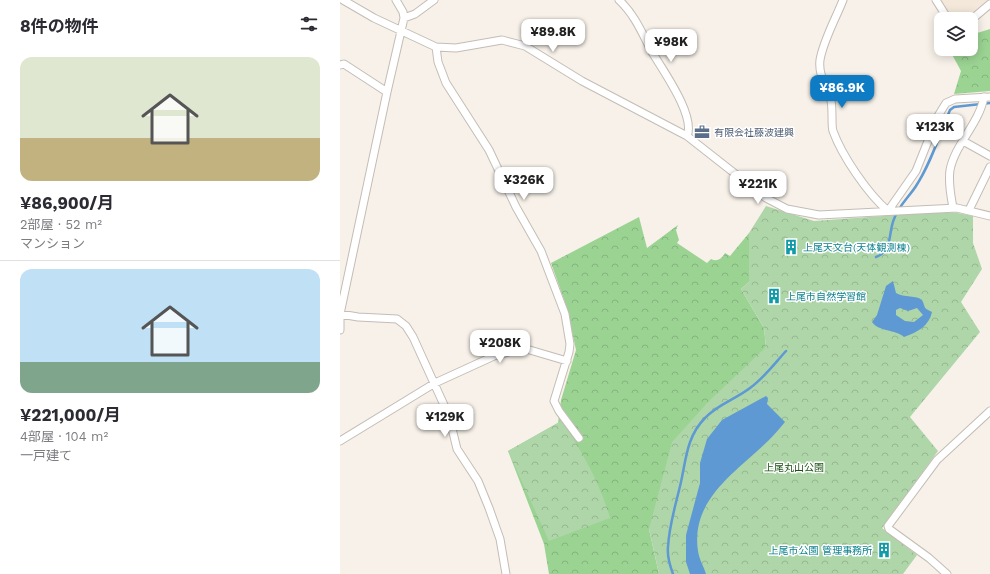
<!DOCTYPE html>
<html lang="ja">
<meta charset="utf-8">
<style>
:root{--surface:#fff;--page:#f2f2f3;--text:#2b2b33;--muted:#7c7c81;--line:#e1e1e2;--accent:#0e7bc5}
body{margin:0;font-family:"Work Sans","Noto Sans JP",sans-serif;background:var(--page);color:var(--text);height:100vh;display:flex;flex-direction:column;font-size:15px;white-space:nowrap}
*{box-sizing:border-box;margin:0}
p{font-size:13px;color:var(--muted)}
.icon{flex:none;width:22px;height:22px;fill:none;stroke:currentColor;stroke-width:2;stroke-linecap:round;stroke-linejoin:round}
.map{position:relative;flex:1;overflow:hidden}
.side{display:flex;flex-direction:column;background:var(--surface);width:340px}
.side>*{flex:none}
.fabs{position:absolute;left:594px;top:12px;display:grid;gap:8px}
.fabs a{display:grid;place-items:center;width:44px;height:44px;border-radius:8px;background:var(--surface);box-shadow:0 2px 10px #0003;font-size:20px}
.price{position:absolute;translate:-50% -34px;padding:0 9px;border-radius:8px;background:#fff;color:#222;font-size:13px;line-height:26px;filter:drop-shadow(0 1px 2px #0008)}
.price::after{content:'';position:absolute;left:50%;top:24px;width:12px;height:9px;margin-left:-6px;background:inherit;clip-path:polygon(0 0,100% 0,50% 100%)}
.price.current{background:var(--accent);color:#fff}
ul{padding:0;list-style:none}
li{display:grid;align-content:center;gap:8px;height:212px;padding:0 20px}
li+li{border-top:1px solid var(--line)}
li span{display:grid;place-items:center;height:124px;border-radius:12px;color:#555}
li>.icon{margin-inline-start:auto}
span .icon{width:72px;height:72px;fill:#fffc;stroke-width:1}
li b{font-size:17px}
h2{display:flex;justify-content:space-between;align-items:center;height:48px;padding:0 20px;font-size:17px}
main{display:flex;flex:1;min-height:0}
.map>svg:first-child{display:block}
.built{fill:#f3e8d9}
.forest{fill:url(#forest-crowns)}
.park{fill:url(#park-crowns)}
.water{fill:#5e99d3;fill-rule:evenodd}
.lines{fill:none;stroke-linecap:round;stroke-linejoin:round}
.stream{stroke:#5e99d3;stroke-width:2.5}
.minor-casing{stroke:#c3bdb6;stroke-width:9}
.minor{stroke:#fff;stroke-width:7}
.labels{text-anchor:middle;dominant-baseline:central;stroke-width:3;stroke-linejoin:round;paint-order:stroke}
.service-label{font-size:10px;fill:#4e5e75;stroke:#fff;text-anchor:start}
.culture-label{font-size:10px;fill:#0d838f;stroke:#fff;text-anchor:start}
.park-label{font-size:10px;fill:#195013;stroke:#fff}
</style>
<main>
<section class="side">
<h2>8件の物件<svg class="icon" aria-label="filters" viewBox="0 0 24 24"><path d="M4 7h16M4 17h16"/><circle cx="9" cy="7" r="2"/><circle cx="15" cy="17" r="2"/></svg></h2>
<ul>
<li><span style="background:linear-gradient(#dfe7d0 65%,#c2b280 0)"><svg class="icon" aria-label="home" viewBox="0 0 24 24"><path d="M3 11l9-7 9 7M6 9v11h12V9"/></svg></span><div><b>¥86,900/月</b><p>2部屋 · 52 m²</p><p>マンション</p></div></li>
<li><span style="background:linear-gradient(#bfe0f5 75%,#7fa58c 0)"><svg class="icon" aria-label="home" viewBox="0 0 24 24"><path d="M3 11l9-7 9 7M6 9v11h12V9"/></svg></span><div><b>¥221,000/月</b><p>4部屋 · 104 m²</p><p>一戸建て</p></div></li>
</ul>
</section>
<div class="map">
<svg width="650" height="574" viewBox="0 0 650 574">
<defs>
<pattern id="forest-crowns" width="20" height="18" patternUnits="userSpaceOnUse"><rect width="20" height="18" fill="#9bd393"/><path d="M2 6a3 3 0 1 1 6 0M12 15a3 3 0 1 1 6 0" fill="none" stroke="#85b47e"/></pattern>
<pattern id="park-crowns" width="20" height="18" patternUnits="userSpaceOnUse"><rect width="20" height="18" fill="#afd6a9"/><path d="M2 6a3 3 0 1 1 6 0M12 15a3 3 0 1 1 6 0" fill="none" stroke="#96b790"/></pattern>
</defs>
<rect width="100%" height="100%" fill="#f7f1e9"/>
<path class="built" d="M601,0H649L627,19H613Z"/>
<path class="forest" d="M650,29V91L614,94L621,71L609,49H631V35Z
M299,217L307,248L338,225L336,230L339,240L337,243L367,263L371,259C377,262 382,259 385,253L390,256L409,233V282L401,289L424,328L426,347L309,529L319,574H209L204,544L168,451L218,423L221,400L236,350L227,308L211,263Z"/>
<path class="park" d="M426,206L474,221L598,212L618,213L633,216V243L642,269L621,302L640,332L570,417L598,451L542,528L577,555L563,574H319L309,529L332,442L369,401L426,347L424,328L401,289L409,282V233Z
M221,421C241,448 261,486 270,518L209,541L168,451Z"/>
<path class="water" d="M553,281L556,293C564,298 577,295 582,300C584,303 584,307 586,309L592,312C589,326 578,332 564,337C555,329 539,332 532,322L537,315L546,286ZM560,308L568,311L577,308L583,315L574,322L565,321L556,315V310Z
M426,396L428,398L427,404L445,422C440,428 435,434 429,440C398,471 350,499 358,551C359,559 364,567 366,574H350L346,562V535L360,483V463L367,439L382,420Z"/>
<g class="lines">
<path class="stream" d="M536,257C553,251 548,233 554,219C559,205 569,197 576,186C591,163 599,136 610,110L614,107L650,103
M333,574C330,566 327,556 328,547C329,525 336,504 341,482C346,459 347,436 365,418C378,404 396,399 410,388C424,378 435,363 446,351"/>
<g class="minor-casing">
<path id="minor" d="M3,0L34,18L96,47L116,48L162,40L185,46L242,81L347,136L426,198L447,209L479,215L617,208L650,216
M279,0C295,15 302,33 312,52C322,69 356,116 347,136
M503,0C496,18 483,41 480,60C478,75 487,87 491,101C493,110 491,125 493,131C502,156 528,194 548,211
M596,0L608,19
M64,18L75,14L94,0
M631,20L650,4
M96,47L98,62L106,83L149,150L176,207L201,251L225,314L230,344L229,352L214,401L219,411L239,438
M0,65L4,64L47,92
M623,141L650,156
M613,208C611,196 608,183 610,170C615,144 639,124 644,97
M629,210L650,167
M548,211L576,171L598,116L606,103L615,99L650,97
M0,314L18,317L57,319L66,326L73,337L109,416L117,449L138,481L149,508L160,539L166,574
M0,330V314L47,92L64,18L63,12L56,0
M0,441L95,383L154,356L183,348L227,361
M607,574L589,558L549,529L548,526L597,460L650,411"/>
</g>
<use href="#minor" class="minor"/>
</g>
<defs>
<g id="office-bare" transform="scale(1.2)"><path d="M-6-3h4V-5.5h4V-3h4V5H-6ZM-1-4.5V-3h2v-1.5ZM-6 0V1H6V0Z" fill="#5c6f8a" stroke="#fff" stroke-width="2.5" paint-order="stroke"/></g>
<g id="building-bare" transform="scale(1.2)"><path d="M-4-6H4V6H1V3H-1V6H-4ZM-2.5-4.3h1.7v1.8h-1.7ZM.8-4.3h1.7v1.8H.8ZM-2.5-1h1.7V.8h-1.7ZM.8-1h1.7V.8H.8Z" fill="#0f9aa8" stroke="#fff" stroke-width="2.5" paint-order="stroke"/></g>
</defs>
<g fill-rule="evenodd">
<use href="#office-bare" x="362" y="132"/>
<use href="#building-bare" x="451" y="247"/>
<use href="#building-bare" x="434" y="296"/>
<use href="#building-bare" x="544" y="550"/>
</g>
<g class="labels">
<g class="service-label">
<text x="374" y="132">有限会社藤波建興</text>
</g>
<g class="culture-label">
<text x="463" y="247">上尾天文台(天体観測棟)</text>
<text x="446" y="296">上尾市自然学習館</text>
<text x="532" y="550" text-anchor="end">上尾市公園 管理事務所</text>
</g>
<g class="park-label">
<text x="454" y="467">上尾丸山公園</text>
</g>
</g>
</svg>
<div class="fabs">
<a><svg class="icon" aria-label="layers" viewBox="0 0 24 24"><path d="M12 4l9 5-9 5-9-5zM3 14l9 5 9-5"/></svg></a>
</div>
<b class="price" style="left:213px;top:53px">¥89.8K</b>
<b class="price" style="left:331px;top:63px">¥98K</b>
<b class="price current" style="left:502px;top:109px">¥86.9K</b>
<b class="price" style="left:595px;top:148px">¥123K</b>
<b class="price" style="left:184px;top:201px">¥326K</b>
<b class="price" style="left:418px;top:205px">¥221K</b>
<b class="price" style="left:160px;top:364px">¥208K</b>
<b class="price" style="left:105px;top:438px">¥129K</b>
</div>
</main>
